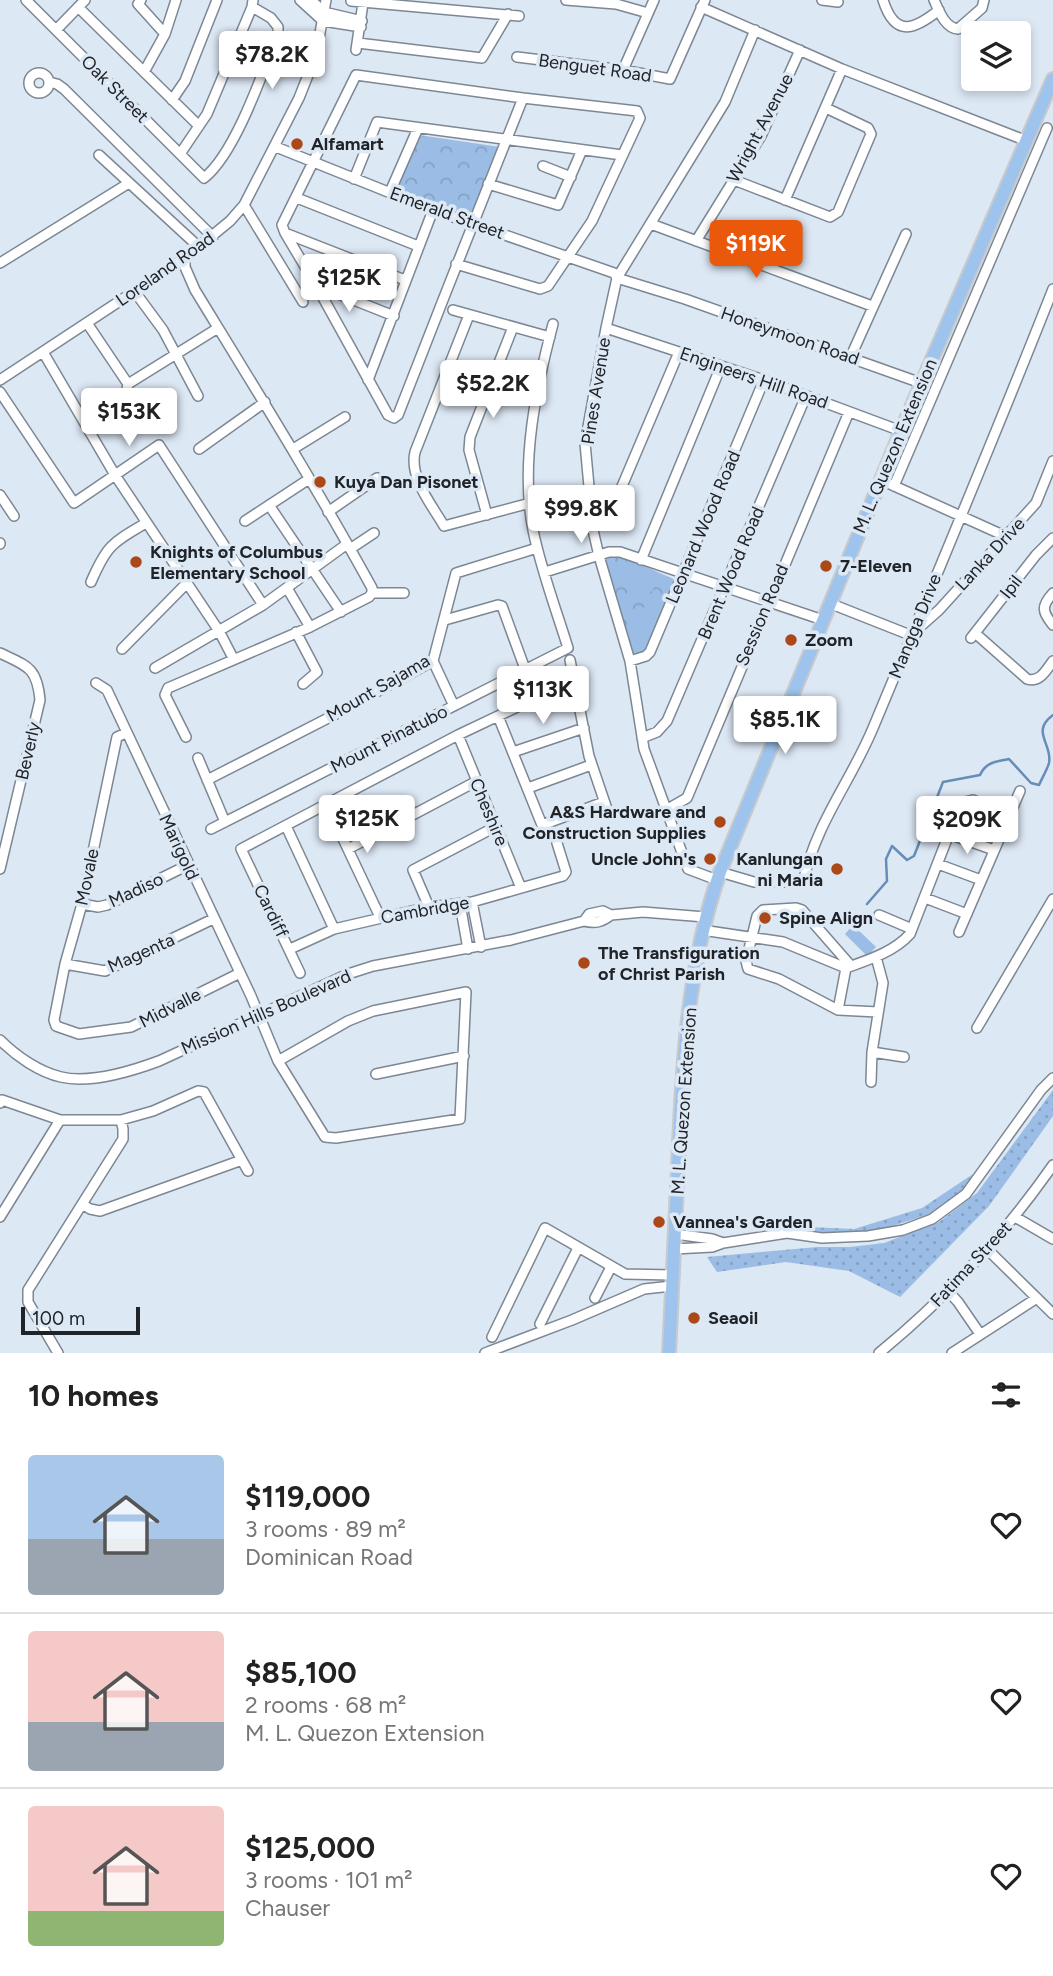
<!DOCTYPE html>
<meta charset="utf-8">
<style>
:root{--surface:#fff;--page:#f6f6f6;--text:#222;--muted:#767676;--line:#e0e0e0;--accent:#ea580c}
body{margin:0;font-family:Figtree,sans-serif;background:var(--page);color:var(--text);height:100vh;display:flex;flex-direction:column;font-size:26px;white-space:nowrap}
*{box-sizing:border-box;margin:0}
p{font-size:23px;color:var(--muted)}
.icon{flex:none;width:38px;height:38px;fill:none;stroke:currentColor;stroke-width:2;stroke-linecap:round;stroke-linejoin:round}
.map{position:relative;height:1353px;overflow:hidden}
.drawer{display:flex;flex-direction:column;background:var(--surface);flex:1}
.drawer>*{flex:none}
.buttons{position:absolute;left:961px;top:21px;display:grid;gap:14px}
.buttons a{display:grid;place-items:center;width:70px;height:70px;border-radius:7px;background:var(--surface);box-shadow:0 4px 10px #0003;font-size:35px}
.scale{position:absolute;left:21px;bottom:18px;width:119px;box-sizing:border-box;padding-left:7px;border:4px solid #202328;border-top:0;font-size:19px;line-height:24px;white-space:nowrap;color:#202328;-webkit-text-stroke:5px #dde8f5;paint-order:stroke}
.price{position:absolute;translate:-50% -60px;padding:0 16px;border-radius:7px;background:#fff;color:#222;font-size:23px;line-height:46px;filter:drop-shadow(0 2px 4px #0008)}
.price::after{content:'';position:absolute;left:50%;top:42px;width:21px;height:16px;margin-left:-10px;background:inherit;clip-path:polygon(0 0,100% 0,50% 100%)}
.price.current{background:var(--accent);color:#fff}
ul{padding:0;list-style:none}
li{display:flex;align-items:center;gap:21px;height:175px;padding:0 28px}
li+li{border-top:2px solid var(--line)}
li span{display:grid;place-items:center;flex:none;width:196px;height:140px;border-radius:7px;color:#555}
li>.icon{margin-inline-start:auto}
span .icon{width:84px;height:84px;fill:#fffc;stroke-width:1}
li b{font-size:30px}
h2{display:flex;justify-content:space-between;align-items:center;height:84px;padding:0 28px;font-size:30px}
.map>svg:first-child{display:block}
.grass{fill:url(#grass-dots)}
.park{fill:url(#park-crowns)}
.pitch{fill:#9bbce4}
.lines{fill:none;stroke-linecap:round;stroke-linejoin:round}
.stream{stroke:#668cb8;stroke-width:2.5}
.minor-casing{stroke:#7d8793;stroke-width:12}
.major-casing{stroke:#c9cacb;stroke-width:16}
.minor{stroke:#fff;stroke-width:9}
.major{stroke:#9ec4ee;stroke-width:12}
.poi-dot{fill:#ac4717;stroke:#dde8f5;stroke-width:2.5}
.labels{text-anchor:middle;dominant-baseline:central;stroke-width:7;stroke-linejoin:round;paint-order:stroke}
.street-label{font-size:18px;fill:#202328;stroke:#dde8f5}
.poi-label{font-size:18px;font-weight:bold;fill:#202328;stroke:#dde8f5;text-anchor:start}
</style>
<div class="map">
<svg width="1053" height="1353" viewBox="0 0 1053 1353">
<defs>
<pattern id="grass-dots" width="8" height="8" patternUnits="userSpaceOnUse" patternTransform="scale(1.75)"><rect width="8" height="8" fill="#9bbce4"/><path d="M2 2h.1M6 6h.1" fill="none" stroke="#85a1c4" stroke-width="1.8" stroke-linecap="round"/></pattern>
<pattern id="park-crowns" width="20" height="18" patternUnits="userSpaceOnUse" patternTransform="scale(1.75)"><rect width="20" height="18" fill="#9bbce4"/><path d="M2 6a3 3 0 1 1 6 0M12 15a3 3 0 1 1 6 0" fill="none" stroke="#85a1c4"/></pattern>
</defs>
<rect width="100%" height="100%" fill="#dde8f5"/>
<path class="grass" d="M1053,1090V1116L989,1206L900,1297L849,1271L786,1262L717,1272L707,1257L817,1247H850L884,1243L939,1222L977,1193Z
M973,1174L960,1193L933,1213L877,1231L844,1236L787,1226L854,1229L922,1208Z"/>
<path class="park" d="M419,135L500,147L471,217L396,189Z
M617,554L678,581L645,653L634,656L631,654L604,561L607,557Z"/>
<path class="pitch" d="M619,559L659,573L652,592L612,578Z
M644,606L661,613L647,648L630,641Z
M853,925L876,947L867,956L845,934Z"/>
<g class="lines">
<path class="stream" d="M867,904L887,881L886,859L892,846L907,860L914,856L943,782L980,775C986,762 995,762 1009,759L1031,783L1039,785C1042,778 1047,770 1049,763C1053,744 1030,732 1053,715"/>
<g class="minor-casing">
<path id="minor" d="M26,0L204,178C235,154 263,72 278,33V27L271,18L252,7
M141,0L138,4L165,34
M300,0L323,21L361,27
M311,0L324,12L362,21
M566,0L616,4L648,13
M822,0L838,2
M883,0C895,38 914,30 939,10
M934,0C939,11 945,28 958,29L982,8L984,0
M351,1L519,16
M78,7L199,126
M701,7L842,69L1027,141
M56,30L85,0
M358,43L482,58L508,14
M356,50L363,3
M517,57L623,70L670,79L705,0
M623,70L654,0
M144,72L165,34L176,0
M29 83a10 10 0 1 1 20 0a10 10 0 1 1-20 0Z
M49,82L57,84L64,89L213,237
M172,100L185,81L217,0
M276,147L433,210L614,273L617,278L685,299L921,383
M180,154L207,114L252,7L253,0
M99,155L200,248
M543,166L571,177
M354,179L377,122L622,155
M734,180L830,217L838,212L871,134L868,128L826,108
M488,184L558,205L582,150
M390,192L418,128
M297,198L418,246
M785,200L842,69
M244,205L303,302
M651,224L872,306
M285,233L405,280
M696,241L761,136L800,50
M185,258V267L195,290C255,388 316,486 372,588V593
M0,263L129,183
M456,264L540,289L548,286L592,221L640,118L637,111L523,98L356,75L282,225L285,233L316,285L388,415L394,418L398,415C439,309 481,204 523,98
M316,285L394,316
M135,292L163,330L198,396
M453,310L550,337
M469,315L415,452C409,478 432,505 444,526L530,503
M87,323L128,384L127,389L134,404L122,412
M606,328L764,380L901,431
M43,352L115,475L219,631L233,658
M851,356L906,234
M0,380L185,258L230,221L244,205L299,98L316,55L326,0
M368,380L433,210
M128,384L218,328
M0,392L74,503L159,445L263,605
M199,449L265,402
M293,449L345,417
M881,480L1005,536
M894,486L1047,128
M0,495L14,516
M589,503L611,501L620,491L679,352
M269,505L341,612
M328,512L377,478
M487,515L469,450L470,437L513,327
M245,521L309,479
M0,543V544
M350,549L374,533
M641,560L721,366
M545,572L609,552H620L823,620
M91,582C107,545 112,543 146,523
M287,588L310,627
M1053,593C1041,606 1042,612 1053,625
M829,603L910,635
M445,620L498,605L502,606L525,669
M296,632L317,672L303,684
M914,632L939,610L1036,503L1053,461
M975,633L1027,679C1040,683 1046,670 1053,661
M971,638L1036,555L1053,538
M122,649L187,583
M0,653C27,666 37,667 40,700L0,869
M570,660L589,756L608,812
M433,661L454,706
M630,661L646,656L650,652L764,380
M155,668L263,605L347,544
M96,683L107,690L251,996L278,1061L325,1137L336,1138L460,1119L466,992L373,1011L348,1021L278,1061
M498,716L542,825L604,802
M126,733L117,737L82,904L65,964L54,1020L56,1026L79,1034L131,1027L240,973
M458,735L521,888
M186,737L165,695L168,688L310,627L369,597L372,593H404
M642,738L657,732L667,721L806,396
M513,752L584,728
M198,758L225,822
M207,780L338,713L433,661L456,573L537,548
M528,788L591,765
M327,805L380,917
M666,810L687,798L849,412
M286,826L334,929
M211,829L568,648C556,609 541,570 533,530C520,464 536,388 553,324
M949,834L994,850
M348,849L477,781
M938,864L981,880
M720,872L754,882H803C817,821 850,783 873,728C934,582 995,436 1053,289
M717,880L688,869L644,749L630,661L599,556L593,530L585,443L606,328L617,278L725,102L755,30
M925,898L967,914
M472,902L481,947
M82,904L98,907L107,905L188,865
M460,904L468,949
M429,907L413,870L495,827
M879,915L912,929
M584,921L589,914L603,911L611,915L643,912L705,917
M702,930L783,942L846,968C868,960 894,952 910,934L961,803L973,800L1009,817
M959,932L1020,791
M290,949L334,929L429,907L472,902L563,876L566,872L557,843
M65,964L105,971L213,919
M851,966L802,910L796,908L763,910L757,916L746,961L748,969L779,979L838,1010L878,1012
M300,973L241,849L458,735L574,680
M838,1010L846,968
M977,1028L1053,899
M0,1040C16,1056 39,1072 61,1077C90,1084 132,1071 159,1061L348,974L373,966L511,940L584,921C595,924 602,922 611,915
M872,1052L904,1057
M376,1074L464,1056
M871,1082L872,1052L883,983L876,957
M0,1103L2,1100L60,1120H121L153,1111L198,1091L204,1092L248,1171
M82,1204L90,1209L100,1211L242,1160
M0,1217L60,1120
M1015,1217L1053,1239
M675,1234L712,1239L723,1243
M674,1249L712,1247L723,1243L787,1233L822,1238L868,1236L903,1230L932,1219L966,1194L1041,1090L1053,1078
M987,1249L1053,1314
M947,1290L958,1302L980,1334
M595,1298L611,1267
M540,1324L578,1248
M492,1337L545,1228L625,1274L672,1275
M58,1353L28,1302V1290L123,1139V1129L121,1120
M485,1353L572,1320L644,1289L672,1286
M879,1353C945,1299 1004,1235 1053,1165
M952,1353L1037,1298"/>
</g>
<g class="major-casing">
<path id="major" d="M669,1353C672,1291 675,1229 678,1167C682,1068 687,966 720,872L901,431L1053,79"/>
</g>
<use href="#minor" class="minor"/>
<use href="#major" class="major"/>
</g>
<g class="poi-dot">
<circle cx="297" cy="144" r="7"/>
<circle cx="320" cy="482" r="7"/>
<circle cx="136" cy="562" r="7"/>
<circle cx="826" cy="566" r="7"/>
<circle cx="791" cy="640" r="7"/>
<circle cx="720" cy="822" r="7"/>
<circle cx="710" cy="859" r="7"/>
<circle cx="837" cy="869" r="7"/>
<circle cx="765" cy="918" r="7"/>
<circle cx="584" cy="963" r="7"/>
<circle cx="659" cy="1222" r="7"/>
<circle cx="694" cy="1318" r="7"/>
</g>
<g class="labels">
<g class="street-label">
<text transform="translate(595 68) rotate(8)">Benguet Road</text>
<text transform="translate(115 89) rotate(45)">Oak Street</text>
<text transform="translate(760 128) rotate(-62)">Wright Avenue</text>
<text transform="translate(447 213) rotate(20)">Emerald Street</text>
<text transform="translate(165 269) rotate(-35)">Loreland Road</text>
<text transform="translate(790 336) rotate(19)">Honeymoon Road</text>
<text transform="translate(754 378) rotate(19)">Engineers Hill Road</text>
<text transform="translate(596 391) rotate(-81)">Pines Avenue</text>
<text transform="translate(895 446) rotate(-67)">M. L. Quezon Extension</text>
<text transform="translate(703 527) rotate(-67)">Leonard Wood Road</text>
<text transform="translate(990 554) rotate(-47)">Lanka Drive</text>
<text transform="translate(731 573) rotate(-67)">Brent Wood Road</text>
<text transform="translate(1011 587) rotate(-52)">Ipil</text>
<text transform="translate(762 615) rotate(-67)">Session Road</text>
<text transform="translate(915 626) rotate(-68)">Mangga Drive</text>
<text transform="translate(378 688) rotate(-30)">Mount Sajama</text>
<text transform="translate(389 739) rotate(-27)">Mount Pinatubo</text>
<text transform="translate(28 751) rotate(-77)">Beverly</text>
<text transform="translate(489 812) rotate(67)">Cheshire</text>
<text transform="translate(179 847) rotate(65)">Marigold</text>
<text transform="translate(87 877) rotate(-78)">Movale</text>
<text transform="translate(136 890) rotate(-25)">Madiso</text>
<text transform="translate(425 910) rotate(-10)">Cambridge</text>
<text transform="translate(271 911) rotate(64)">Cardiff</text>
<text transform="translate(141 953) rotate(-24)">Magenta</text>
<text transform="translate(170 1008) rotate(-27)">Midvalle</text>
<text transform="translate(266 1012) rotate(-24)">Mission Hills Boulevard</text>
<text transform="translate(684 1101) rotate(-86)">M. L. Quezon Extension</text>
<text transform="translate(971 1264) rotate(-47)">Fatima Street</text>
</g>
<g class="poi-label">
<text x="311" y="144">Alfamart</text>
<text x="334" y="482">Kuya Dan Pisonet</text>
<text x="150" y="552">Knights of Columbus<tspan x="150" dy="21">Elementary School</tspan></text>
<text x="840" y="566">7-Eleven</text>
<text x="805" y="640">Zoom</text>
<text x="706" y="812" text-anchor="end">A&amp;S Hardware and<tspan x="706" dy="21">Construction Supplies</tspan></text>
<text x="696" y="859" text-anchor="end">Uncle John's</text>
<text x="823" y="859" text-anchor="end">Kanlungan<tspan x="823" dy="21">ni Maria</tspan></text>
<text x="779" y="918">Spine Align</text>
<text x="598" y="953">The Transfiguration<tspan x="598" dy="21">of Christ Parish</tspan></text>
<text x="673" y="1222">Vannea's Garden</text>
<text x="708" y="1318">Seaoil</text>
</g>
</g>
</svg>
<div class="buttons">
<a><svg class="icon" aria-label="layers" viewBox="0 0 24 24"><path d="M12 4l9 5-9 5-9-5zM3 14l9 5 9-5"/></svg></a>
</div>
<div class="scale">100 m</div>
<b class="price" style="left:272px;top:91px">$78.2K</b>
<b class="price current" style="left:756px;top:280px">$119K</b>
<b class="price" style="left:349px;top:314px">$125K</b>
<b class="price" style="left:493px;top:420px">$52.2K</b>
<b class="price" style="left:129px;top:448px">$153K</b>
<b class="price" style="left:581px;top:545px">$99.8K</b>
<b class="price" style="left:543px;top:726px">$113K</b>
<b class="price" style="left:785px;top:756px">$85.1K</b>
<b class="price" style="left:367px;top:855px">$125K</b>
<b class="price" style="left:967px;top:856px">$209K</b>
</div>
<section class="drawer">
<h2>10 homes<svg class="icon" aria-label="filters" viewBox="0 0 24 24"><path d="M4 7h16M4 17h16"/><circle cx="9" cy="7" r="2"/><circle cx="15" cy="17" r="2"/></svg></h2>
<ul>
<li><span style="background:linear-gradient(#a9c7e8 60%,#9aa5b1 0)"><svg class="icon" aria-label="home" viewBox="0 0 24 24"><path d="M3 11l9-7 9 7M6 9v11h12V9"/></svg></span><div><b>$119,000</b><p>3 rooms · 89 m²</p><p>Dominican Road</p></div><svg class="icon" aria-label="heart" viewBox="0 0 24 24"><path d="M12 20l-8-8c-3-5 5-10 8-4 3-6 11-1 8 4z"/></svg></li>
<li><span style="background:linear-gradient(#f6c9c9 65%,#9aa5b1 0)"><svg class="icon" aria-label="home" viewBox="0 0 24 24"><path d="M3 11l9-7 9 7M6 9v11h12V9"/></svg></span><div><b>$85,100</b><p>2 rooms · 68 m²</p><p>M. L. Quezon Extension</p></div><svg class="icon" aria-label="heart" viewBox="0 0 24 24"><path d="M12 20l-8-8c-3-5 5-10 8-4 3-6 11-1 8 4z"/></svg></li>
<li><span style="background:linear-gradient(#f6c9c9 75%,#8fb573 0)"><svg class="icon" aria-label="home" viewBox="0 0 24 24"><path d="M3 11l9-7 9 7M6 9v11h12V9"/></svg></span><div><b>$125,000</b><p>3 rooms · 101 m²</p><p>Chauser</p></div><svg class="icon" aria-label="heart" viewBox="0 0 24 24"><path d="M12 20l-8-8c-3-5 5-10 8-4 3-6 11-1 8 4z"/></svg></li>
</ul>
</section>
